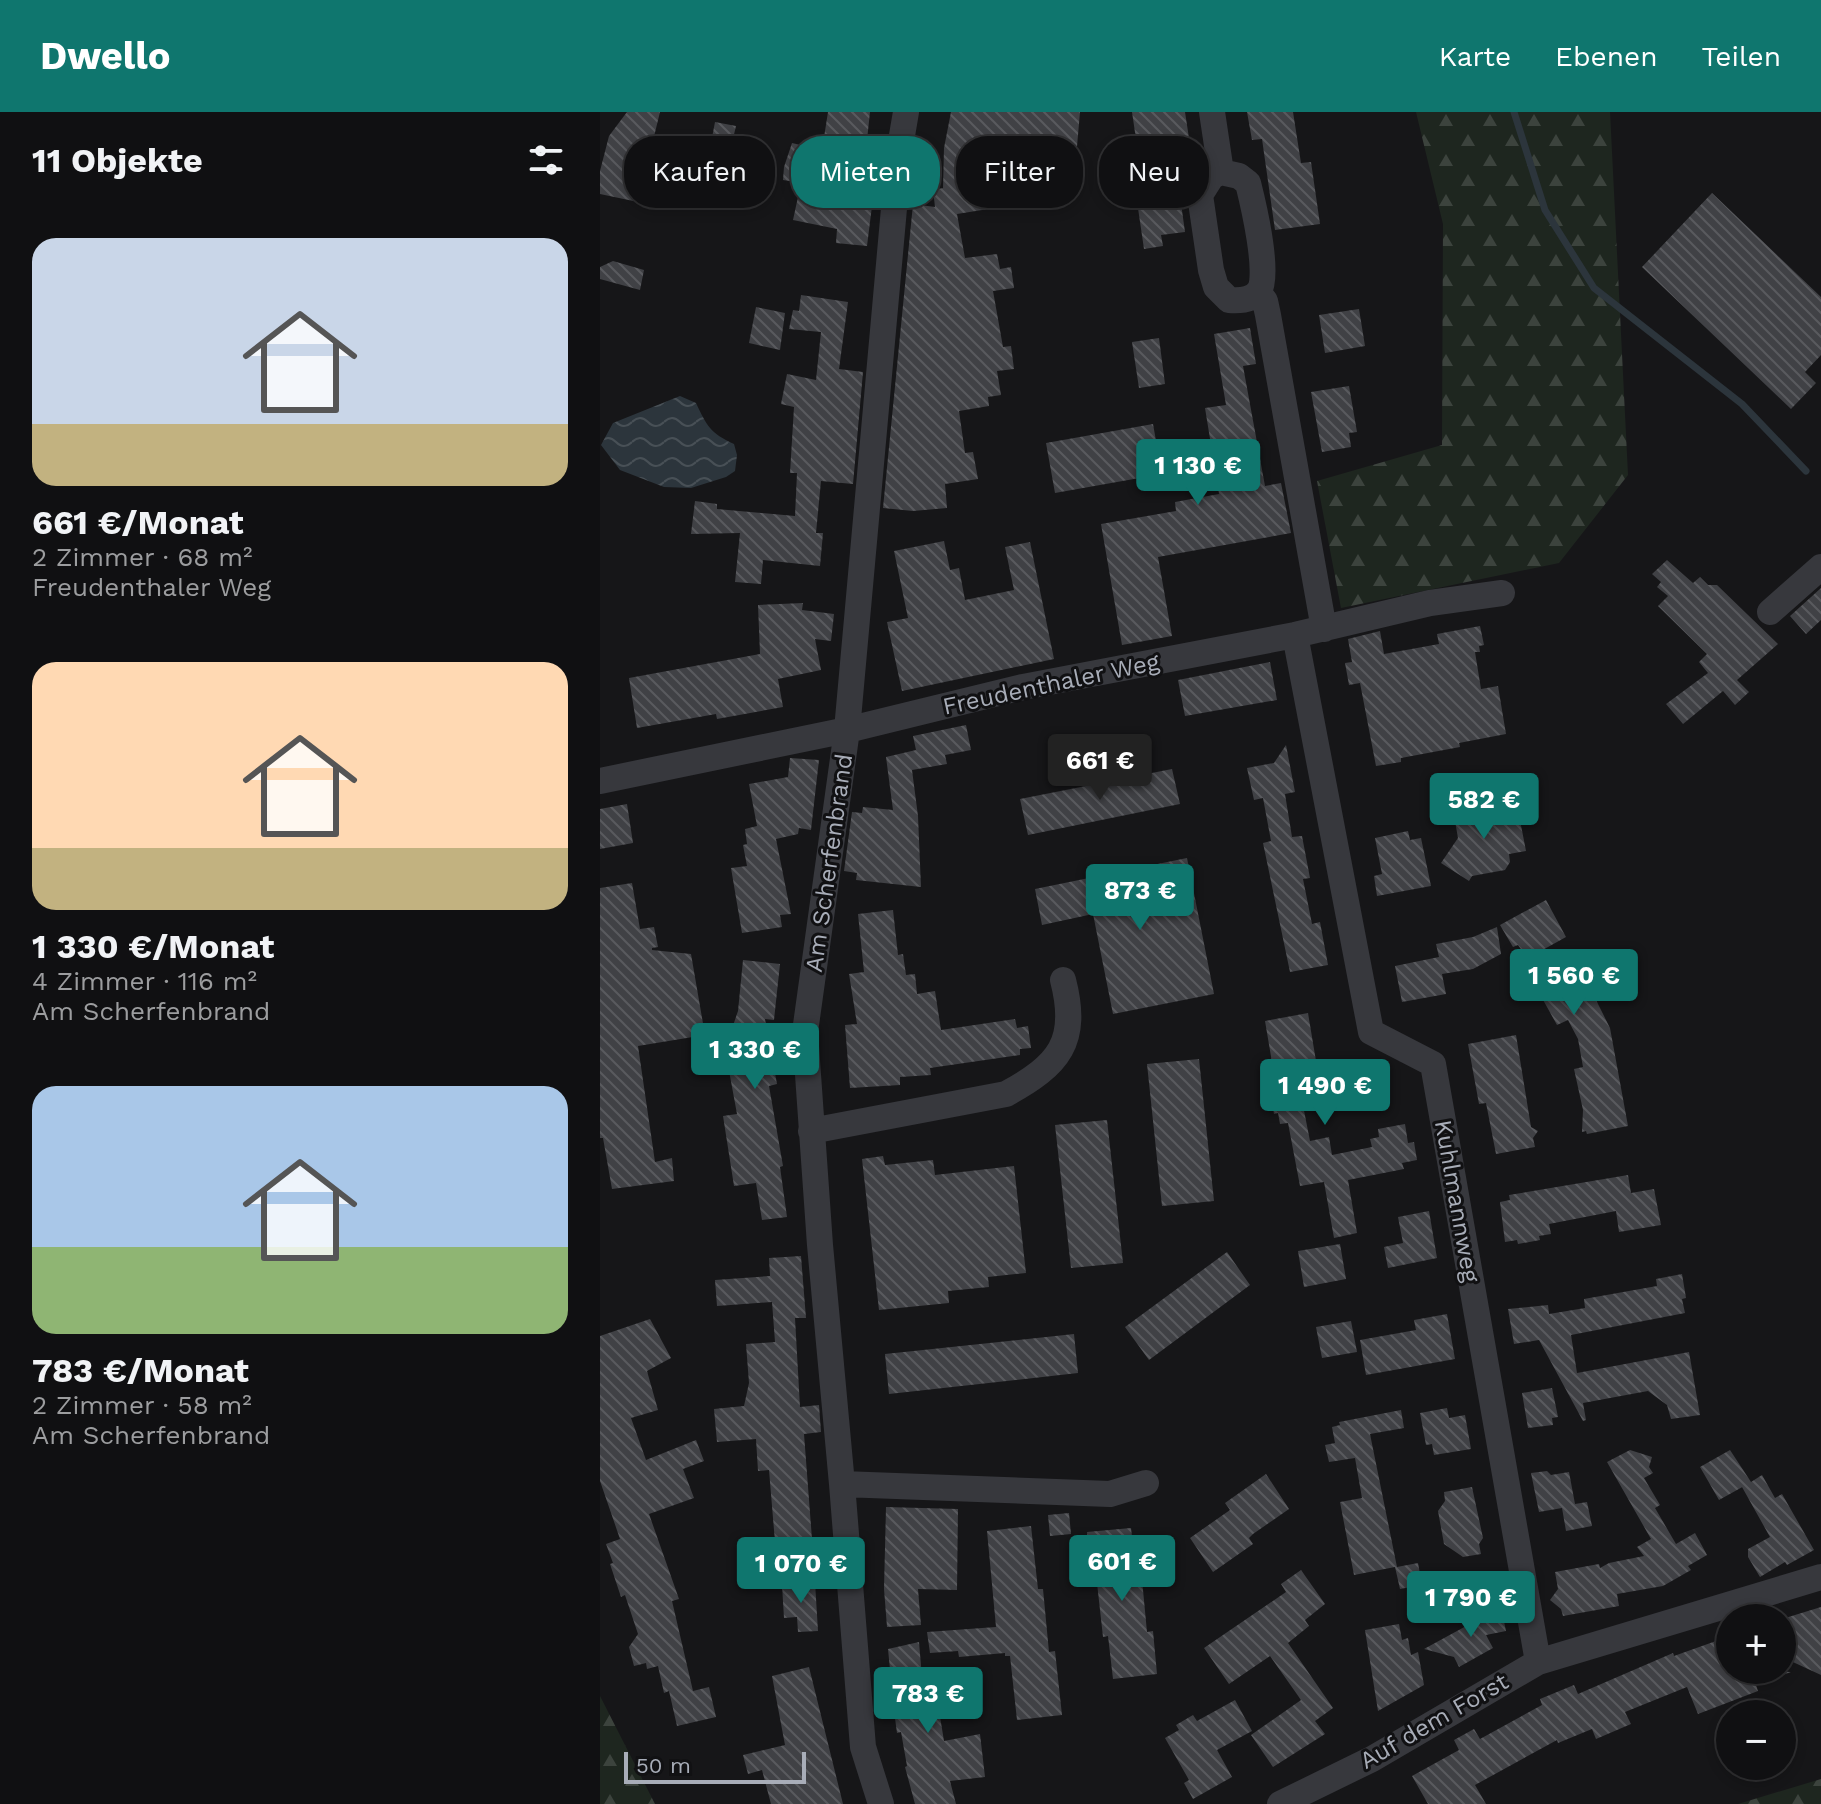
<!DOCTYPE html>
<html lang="de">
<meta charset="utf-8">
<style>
:root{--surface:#101012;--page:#19191b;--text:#f1f3f6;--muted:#9c9d9f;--line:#303032;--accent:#0f766e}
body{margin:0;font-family:"Work Sans",sans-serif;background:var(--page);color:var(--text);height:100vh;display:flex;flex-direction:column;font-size:30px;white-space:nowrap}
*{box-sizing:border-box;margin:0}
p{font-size:26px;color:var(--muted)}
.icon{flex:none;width:44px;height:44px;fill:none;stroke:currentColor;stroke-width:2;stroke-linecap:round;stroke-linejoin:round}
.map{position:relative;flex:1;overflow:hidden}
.details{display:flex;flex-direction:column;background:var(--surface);width:600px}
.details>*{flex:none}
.top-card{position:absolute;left:24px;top:24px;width:760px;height:72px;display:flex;gap:16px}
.controls{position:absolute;left:1116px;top:1492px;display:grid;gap:16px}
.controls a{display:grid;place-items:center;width:80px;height:80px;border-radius:50%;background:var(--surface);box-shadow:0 4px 12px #0003,0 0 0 2px var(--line);font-size:40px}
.scale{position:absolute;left:24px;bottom:20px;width:182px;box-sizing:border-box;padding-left:8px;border:4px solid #a8adb8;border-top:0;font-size:22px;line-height:28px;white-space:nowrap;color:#a8adb8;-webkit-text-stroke:6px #111113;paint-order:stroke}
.price{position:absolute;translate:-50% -68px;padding:0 18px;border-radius:8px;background:var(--accent);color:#fff;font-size:26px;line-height:52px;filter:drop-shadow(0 2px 4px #0008)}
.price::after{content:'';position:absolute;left:50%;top:48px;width:24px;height:18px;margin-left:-12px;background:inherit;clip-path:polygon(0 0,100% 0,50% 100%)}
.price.active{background:#222;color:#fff}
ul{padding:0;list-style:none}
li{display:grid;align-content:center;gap:16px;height:424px;padding:0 32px}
li span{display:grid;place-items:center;height:248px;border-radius:24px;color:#555}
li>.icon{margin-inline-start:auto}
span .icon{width:144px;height:144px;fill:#fffc;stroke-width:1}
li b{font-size:34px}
h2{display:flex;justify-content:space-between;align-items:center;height:96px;padding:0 32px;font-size:34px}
.pill{padding:0 28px;border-radius:32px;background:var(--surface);box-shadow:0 4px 12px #0003,0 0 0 2px var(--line);font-size:28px;line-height:72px}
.pill.active{background:var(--accent);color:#fff}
header{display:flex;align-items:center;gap:48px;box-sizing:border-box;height:112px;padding:0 40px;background:var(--accent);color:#fff}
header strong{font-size:38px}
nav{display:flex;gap:44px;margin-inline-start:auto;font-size:28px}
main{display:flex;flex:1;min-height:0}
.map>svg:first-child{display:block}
.forest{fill:url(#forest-firs)}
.water{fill:url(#water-waves)}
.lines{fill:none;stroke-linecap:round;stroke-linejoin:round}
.stream{stroke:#2c353c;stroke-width:7}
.building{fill:url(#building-back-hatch)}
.minor{stroke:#37383d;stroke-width:26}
.labels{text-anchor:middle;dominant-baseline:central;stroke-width:6;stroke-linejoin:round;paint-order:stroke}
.street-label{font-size:24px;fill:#a8adb8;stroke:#111113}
</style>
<header>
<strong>Dwello</strong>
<nav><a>Karte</a><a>Ebenen</a><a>Teilen</a></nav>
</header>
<main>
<section class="details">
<h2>11 Objekte<svg class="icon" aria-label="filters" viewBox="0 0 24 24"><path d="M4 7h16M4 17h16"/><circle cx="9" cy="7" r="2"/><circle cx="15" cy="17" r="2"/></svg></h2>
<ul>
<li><span style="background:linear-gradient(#c9d6e8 75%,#c2b280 0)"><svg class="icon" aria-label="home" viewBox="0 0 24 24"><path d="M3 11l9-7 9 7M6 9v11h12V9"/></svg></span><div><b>661 €/Monat</b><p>2 Zimmer · 68 m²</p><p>Freudenthaler Weg</p></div></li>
<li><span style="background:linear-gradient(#ffd9b3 75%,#c2b280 0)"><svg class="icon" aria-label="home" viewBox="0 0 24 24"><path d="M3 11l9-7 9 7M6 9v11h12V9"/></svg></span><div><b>1 330 €/Monat</b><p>4 Zimmer · 116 m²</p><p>Am Scherfenbrand</p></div></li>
<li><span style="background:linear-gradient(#a9c7e8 65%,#8fb573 0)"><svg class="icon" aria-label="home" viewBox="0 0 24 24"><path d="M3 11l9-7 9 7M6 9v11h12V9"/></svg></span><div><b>783 €/Monat</b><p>2 Zimmer · 58 m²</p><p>Am Scherfenbrand</p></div></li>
</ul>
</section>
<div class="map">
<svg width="1221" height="1692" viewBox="0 0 1221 1692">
<defs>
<pattern id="forest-firs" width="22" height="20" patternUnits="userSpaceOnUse" patternTransform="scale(2)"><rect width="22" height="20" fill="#1e261f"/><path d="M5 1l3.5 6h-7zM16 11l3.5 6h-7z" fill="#3c433d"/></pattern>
<pattern id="water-waves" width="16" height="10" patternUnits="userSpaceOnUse" patternTransform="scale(2)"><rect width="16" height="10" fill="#2c353c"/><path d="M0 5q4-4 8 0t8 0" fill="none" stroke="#485056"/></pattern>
<pattern id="building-back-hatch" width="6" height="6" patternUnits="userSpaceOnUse" patternTransform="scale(2)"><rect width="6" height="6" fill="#404145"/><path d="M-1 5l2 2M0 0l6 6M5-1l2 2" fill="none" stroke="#595a5e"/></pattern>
</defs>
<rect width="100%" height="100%" fill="#161618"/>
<path class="forest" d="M816,0H1010L1028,363L959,451L741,496L717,369L842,333L843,112Z
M0,1584L55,1692H0Z
M1221,1667V1692H1138Z"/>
<path class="water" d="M80,284L96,291C107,314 110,321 134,332L137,343L135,359L126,365L91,376L64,375L20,358L1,333L13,311Z"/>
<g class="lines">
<path class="stream" d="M914,0L945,98L994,176L1142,292L1206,359"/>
</g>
<path class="building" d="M27,0H60L38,90L0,82V59L9,24Z
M228,0H270L267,28L275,29L272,94L267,134L236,131L237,117L193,108L201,71L183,68L184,55L192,31L222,38Z
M351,0H480L476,46L420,40L419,54L392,52L401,95L357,102L365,146L397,142L400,157L411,155L414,176L393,179L403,235L411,234L414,257L397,259L401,283L388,285L389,294L359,299L365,341L373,340L378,367L345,372L347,396L313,399L283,396L313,92L335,95L333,78L343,76L344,36Z
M532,0H585L591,39L574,41L585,120L561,123L563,134L544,137L534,69L542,68Z
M647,0H693L701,51L711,50L720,112L675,118L662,27L652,28Z
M115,10L136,14L131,35L111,31Z
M1112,81L1221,185V243L1205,260L1216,271L1191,297L1042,155Z
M13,149L44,158L40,178L0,167V155Z
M201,183L248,190L239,257L263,260L253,372L221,369L216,421H223L220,454L163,448L161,472L135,470L140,421L91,422L95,389L117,392V397L195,404L197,361H190L194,295L181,292L187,262L216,268L221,220L189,217L193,198L199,199Z
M156,195L185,201L180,238L149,231Z
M759,197L765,234L725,241L719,203Z
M650,216L656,252L643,254L665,374L681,371L691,421L558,445L572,524L522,533L501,412L576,399L575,390L619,382L605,296L626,293L614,222Z
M559,226L565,272L539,276L532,230Z
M749,274L757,320L749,321L751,335L722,340L711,280Z
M553,312L562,362L455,381L446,331Z
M344,429L350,458L359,456L365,488L414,478L405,435L430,430L454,547L302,579L287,510L308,506L294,439Z
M1067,448L1093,471L1100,465L1108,473H1117L1178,532L1137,568L1149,580L1135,593L1123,579L1083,612L1066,592L1108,561L1099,550L1107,542L1058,494L1068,484L1057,475L1061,470L1052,462Z
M1221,476V508L1206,522L1190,504Z
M203,491L202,498L234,502L231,529L215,527L221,558L178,567L183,595L117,607L116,602L37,616L29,566L160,542L158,493Z
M880,514L884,533L879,534L880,540H875L881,577L898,574L906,622L859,631L860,635L801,646V650L776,654L760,571L749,573L745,551L752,550L748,527L780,519L784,542L839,532L837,522Z
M670,550L677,588L585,604L578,568Z
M366,613L371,638L345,643L347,652L312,658L318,704L321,775L256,768L257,761L244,759L252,700L262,701L263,695L293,698L286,645L316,638L313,624Z
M686,633L695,680L685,682L692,725L702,724L710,766L703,767L712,812L720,810L728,853L690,860L663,731L671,729L663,686L654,688L647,656L674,651Z
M190,646L219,648L211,718L199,716L198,722L176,727L191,802L180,803L182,815L142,821L131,756L147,754L143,733L147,732L145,717L157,714L149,672L188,665Z
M572,657L580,692L428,723L420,687Z
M890,691L891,697L904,705L919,703L926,739L909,742L910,750L905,758L872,764L869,769L841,751L858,726L853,698Z
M27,692L33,731L0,737V697Z
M808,719L810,728L821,726L831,774L777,784L774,764L782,762L775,726Z
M587,746L614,882L513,902L493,802L442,813L435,777Z
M32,771L40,817L54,815L58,835L52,836V838L91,842L105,923L38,934L55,1050L72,1046L74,1069L12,1077L3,1026H0V776Z
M946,788L966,825L939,840L978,852L1010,916L1028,1014L987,1022L986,1019L982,1020L983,998L974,957L983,955L978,927L968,908L957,913L942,886L944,881L927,846L918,833L913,835L900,813Z
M293,798L298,843L303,842L306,863L315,862L317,882L335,879L341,918L415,907L417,916L428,914L431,936L420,937V943L330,956L331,963L300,965V973L250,976L245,913L257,912L249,862L264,860L258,802Z
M897,815L901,842L873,857L842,862L846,882L802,890L795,854L839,845L836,832L873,825Z
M143,848L180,852L174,908L165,907L177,972L169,974L183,1054L180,1055L187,1105L162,1108L156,1071L134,1074L123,1004L137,1002L125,937L138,899Z
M708,901L717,955L696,958L710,1029L729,1025L732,1043L772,1035L770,1027L779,1025L778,1017L805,1012L808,1031L814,1030L817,1048L802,1051L804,1057L748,1068L757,1121L734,1126L724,1070L700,1074L688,1011L680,1012L678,1001L674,1002L668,970L675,968L665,909Z
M916,923L931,1015L938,1019L933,1026L935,1035L896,1042L886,991L879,992L868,932Z
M599,947L614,1089L562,1094L547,952Z
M507,1008L523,1151L471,1156L455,1013Z
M283,1044L285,1053L333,1048L335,1063L414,1054L426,1161L388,1165L389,1175L348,1179L349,1191L279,1198L262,1047Z
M1028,1063L1031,1081L1054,1077L1061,1113L1019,1120L1016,1099L949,1112L951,1122L939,1124L940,1128L918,1132L917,1128L905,1130L900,1090L910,1088L909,1083Z
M829,1099L837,1146L788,1156L784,1135L803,1131L798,1105Z
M740,1132L746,1167L704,1175L698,1139Z
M627,1140L650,1173L549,1248L525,1215Z
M201,1144L206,1206H195L200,1295L219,1293L221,1320L204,1322L212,1427L175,1430L169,1358L158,1359L156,1327L117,1330L114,1297L144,1294L149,1271L146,1232L175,1230L172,1190L117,1194L115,1168L170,1164L169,1146Z
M1082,1162L1086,1186L1082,1187L1085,1201L971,1223L977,1261L1089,1240L1100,1303L1071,1307L1067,1293L1048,1279L983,1291L986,1308L983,1309L939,1228L914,1232L908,1197L948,1193L949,1202L985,1196L984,1187L1057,1174L1056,1167Z
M847,1202L855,1247L766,1263L760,1228L816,1218L814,1208Z
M50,1207L71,1246L47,1259L58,1298L31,1306L46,1348L96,1328L104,1349L83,1357L94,1386L49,1402L79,1487L72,1489L93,1579L109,1575L116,1605L77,1614L69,1579L64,1581L58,1554L47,1557L46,1551L34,1554L29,1535L38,1522L25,1483L21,1485L10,1452L13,1451L6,1432L20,1427L0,1369V1224Z
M751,1209L757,1240L722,1246L716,1215Z
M474,1222L478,1261L289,1282L285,1242Z
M952,1276L958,1305L952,1306L953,1313L928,1316L922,1281Z
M847,1296L849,1306L865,1303L871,1337L834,1343L832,1332L826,1333L820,1301Z
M801,1298L804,1316L770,1322L797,1455L818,1451L822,1473L800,1477L795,1455L754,1463L740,1390L762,1386L755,1346L729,1350L725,1333L735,1331L732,1315L740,1313L739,1310Z
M1030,1338L1052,1345L1049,1355L1053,1361L1044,1366L1060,1393L1055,1396L1076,1432L1095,1421L1107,1443L1088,1454L1091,1458L1063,1474L1017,1482L1019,1494L963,1504L961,1497L950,1488L958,1477L955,1460L999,1452L1000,1456L1009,1451L1044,1444L1037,1435L1051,1427L1007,1350Z
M1130,1338L1151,1370L1162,1363L1175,1386L1182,1382L1214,1438L1187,1453L1185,1450L1160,1465L1148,1445V1437L1170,1425L1142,1375L1146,1373L1119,1388L1100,1355Z
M947,1359L951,1363L969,1360L975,1392L987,1390L992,1414L966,1419L962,1396L939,1400L931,1361Z
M666,1362L689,1397L653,1422L649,1426L653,1432L613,1460L590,1426L630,1398L625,1391Z
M872,1375L883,1426L879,1432L881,1442L863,1445L844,1432L838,1399L845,1389L844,1380Z
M286,1395L358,1397L357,1478L318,1477L321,1513L287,1515L284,1477Z
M469,1401L471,1422L450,1424L448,1403Z
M431,1414L438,1477H443L449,1540L455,1539L462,1603L417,1608L410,1544H405V1541L359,1545L358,1539L330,1541L327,1520L396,1515L387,1419Z
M531,1416L536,1458L541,1457L547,1520L553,1519L557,1562L513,1567L508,1524L503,1525L496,1462H491L487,1420Z
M701,1458L725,1492L705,1508L709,1514L688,1531L733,1596L715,1609L725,1622L673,1655L651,1623L701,1588L670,1544L629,1572L604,1536L686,1480L681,1472Z
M215,1470L218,1519L198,1520L197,1505L184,1506L182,1473Z
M901,1495L906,1519L886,1523L893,1536L859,1555L854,1545L824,1537Z
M1221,1495V1563L1182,1545V1507Z
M799,1512L802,1528L808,1526L811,1543L818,1540L824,1573L778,1599L765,1518Z
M1130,1524V1558L1191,1560L1156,1573L1158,1579L1098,1602L1087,1575L1025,1600L1031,1612L996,1627L992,1617L958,1631L957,1628L875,1673L886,1692H828L812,1664L859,1638L854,1628L874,1617L880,1627L942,1593L940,1587L974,1573L978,1582L1073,1541L1074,1544Z
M319,1530L324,1589L337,1586L344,1629L380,1622L385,1665L350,1669L356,1692H315L305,1655L307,1654L301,1620L297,1621L294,1599L288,1537Z
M209,1555L243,1692H171L162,1658L148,1662L143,1643L185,1633L172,1564Z
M635,1588L652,1619L617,1638L632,1665L593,1687L584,1671L589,1668L565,1626L579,1618L576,1613L593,1603L597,1609Z"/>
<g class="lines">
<path class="minor" d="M612,0L621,60
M621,60L639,64L648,71C653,91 670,163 659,179C652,188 640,189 629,188L616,175L611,158L600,83L612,64Z
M658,180L665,189L668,203L724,517
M1170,500L1221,455
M695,523L771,920L833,952L938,1550
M0,669L247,618L423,575L695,523L830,491L902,481
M211,1019L406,982C459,953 479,930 463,868
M242,1372L510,1382L546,1371
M281,1692L263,1635L242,1372L220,1133L205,920L247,618L299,41L306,0
M680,1692L772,1647L938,1550L1221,1465"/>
</g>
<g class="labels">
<g class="street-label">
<text transform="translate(451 572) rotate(-12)">Freudenthaler Weg</text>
<text transform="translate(229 751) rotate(-82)">Am Scherfenbrand</text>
<text transform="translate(857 1089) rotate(80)">Kuhlmannweg</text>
<text transform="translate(834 1609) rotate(-30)">Auf dem Forst</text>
</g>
</g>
</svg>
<div class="controls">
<a>+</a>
<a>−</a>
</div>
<div class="scale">50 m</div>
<b class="price" style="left:598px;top:395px">1 130 €</b>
<b class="price active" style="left:500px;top:690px">661 €</b>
<b class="price" style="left:884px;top:729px">582 €</b>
<b class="price" style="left:540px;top:820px">873 €</b>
<b class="price" style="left:974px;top:905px">1 560 €</b>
<b class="price" style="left:155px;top:979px">1 330 €</b>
<b class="price" style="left:725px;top:1015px">1 490 €</b>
<b class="price" style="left:522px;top:1491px">601 €</b>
<b class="price" style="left:201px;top:1493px">1 070 €</b>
<b class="price" style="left:871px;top:1527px">1 790 €</b>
<b class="price" style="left:328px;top:1623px">783 €</b>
<div class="top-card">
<a class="pill">Kaufen</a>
<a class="pill active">Mieten</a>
<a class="pill">Filter</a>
<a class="pill">Neu</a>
</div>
</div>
</main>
